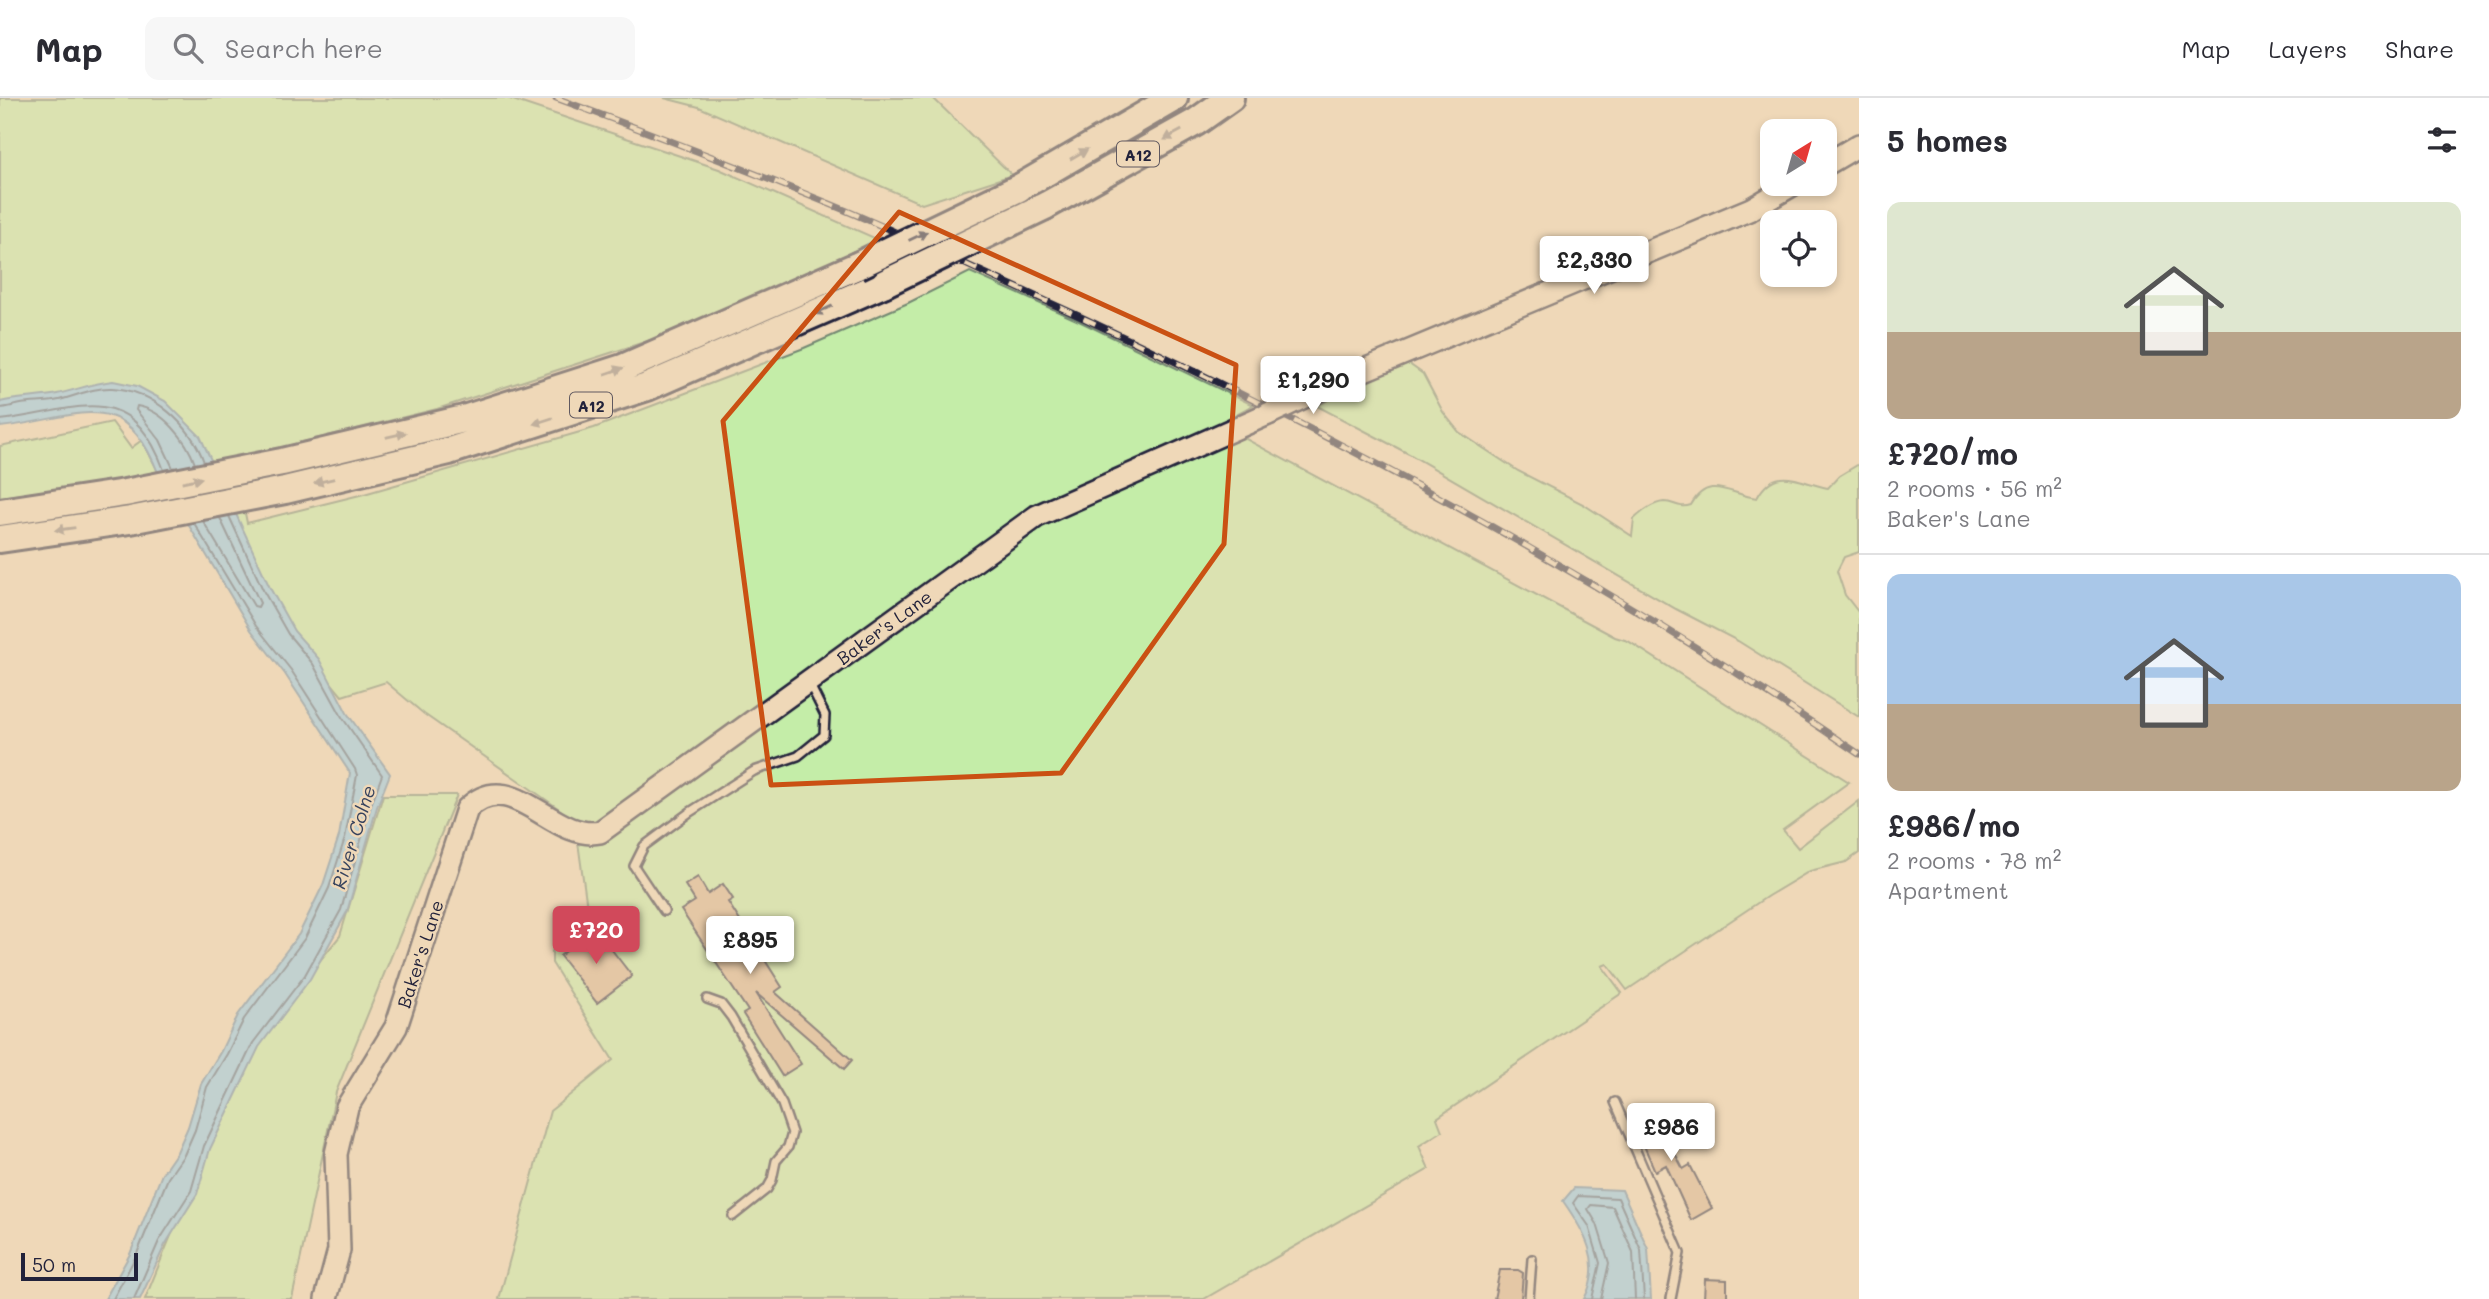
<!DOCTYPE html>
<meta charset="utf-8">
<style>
:root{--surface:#fff;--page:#f7f7f7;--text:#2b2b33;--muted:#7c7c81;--line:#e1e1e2;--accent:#d1495b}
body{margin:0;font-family:Mali,sans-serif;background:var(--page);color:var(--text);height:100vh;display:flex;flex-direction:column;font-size:26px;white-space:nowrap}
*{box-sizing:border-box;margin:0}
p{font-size:23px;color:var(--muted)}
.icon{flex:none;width:38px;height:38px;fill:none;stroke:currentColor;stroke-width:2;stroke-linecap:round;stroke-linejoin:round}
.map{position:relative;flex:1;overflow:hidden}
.details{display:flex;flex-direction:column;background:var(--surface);width:630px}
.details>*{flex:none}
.needle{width:46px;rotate:37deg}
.tools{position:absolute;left:1760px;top:21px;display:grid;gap:14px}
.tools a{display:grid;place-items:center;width:77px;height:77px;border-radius:14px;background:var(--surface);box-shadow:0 4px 10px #0003;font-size:35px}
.scale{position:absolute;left:21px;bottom:18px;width:117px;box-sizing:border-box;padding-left:7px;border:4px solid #22223b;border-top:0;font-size:19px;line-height:24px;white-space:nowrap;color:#22223b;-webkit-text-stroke:5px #efd8b8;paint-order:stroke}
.price{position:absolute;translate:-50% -60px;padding:0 16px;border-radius:7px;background:#fff;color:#222;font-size:23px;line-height:46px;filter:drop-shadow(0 2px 4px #0008)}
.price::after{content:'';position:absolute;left:50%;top:42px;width:21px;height:16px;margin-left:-10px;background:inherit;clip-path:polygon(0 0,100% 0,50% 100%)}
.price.current{background:var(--accent);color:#fff}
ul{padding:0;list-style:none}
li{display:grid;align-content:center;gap:14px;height:371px;padding:0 28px}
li+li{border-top:2px solid var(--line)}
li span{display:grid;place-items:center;height:217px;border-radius:14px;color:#555}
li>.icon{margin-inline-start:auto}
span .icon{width:126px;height:126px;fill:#fffc;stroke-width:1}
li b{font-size:30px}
h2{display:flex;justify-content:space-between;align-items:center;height:84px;padding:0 28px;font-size:30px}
header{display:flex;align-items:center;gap:42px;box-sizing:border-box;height:98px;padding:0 35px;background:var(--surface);border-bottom:2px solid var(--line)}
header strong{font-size:33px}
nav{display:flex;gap:38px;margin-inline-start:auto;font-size:24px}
.search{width:490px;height:63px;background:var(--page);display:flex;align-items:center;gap:18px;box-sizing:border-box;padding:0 24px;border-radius:14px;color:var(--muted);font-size:26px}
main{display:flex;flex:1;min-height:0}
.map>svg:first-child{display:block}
.green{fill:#c4eda8;stroke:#738872;stroke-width:2}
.water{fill:#8cc7eb;stroke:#6285a5;stroke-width:2}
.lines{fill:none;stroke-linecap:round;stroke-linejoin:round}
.shore{stroke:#4c6481;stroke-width:2}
.building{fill:#d8b28f;stroke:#22223b;stroke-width:2}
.lane-casing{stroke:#22223b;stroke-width:12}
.secondary-casing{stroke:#22223b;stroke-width:26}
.highway-casing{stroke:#22223b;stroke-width:32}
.lane{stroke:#efd8b8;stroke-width:7}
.secondary{stroke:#efd8b8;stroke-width:21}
.highway{stroke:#efd8b8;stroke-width:26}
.rail-casing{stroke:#22223b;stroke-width:7}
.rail{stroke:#efd8b8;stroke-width:4.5;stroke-dasharray:13;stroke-linecap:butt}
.secondary-bridge-casing{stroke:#22223b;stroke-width:26;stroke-linecap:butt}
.highway-bridge-casing{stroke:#22223b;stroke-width:32;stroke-linecap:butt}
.secondary-bridge{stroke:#efd8b8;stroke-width:21}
.highway-bridge{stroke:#efd8b8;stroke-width:26}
.oneway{fill:#887d7a}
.marked{fill:none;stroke:#ca5113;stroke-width:5;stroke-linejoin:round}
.labels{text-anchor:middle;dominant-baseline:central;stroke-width:5;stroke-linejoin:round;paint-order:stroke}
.shield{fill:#efd8b8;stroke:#605960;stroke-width:2}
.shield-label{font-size:16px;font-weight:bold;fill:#22223b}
.street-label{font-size:18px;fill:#22223b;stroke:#efd8b8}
.water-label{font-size:19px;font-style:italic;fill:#37435e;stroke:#efd8b8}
</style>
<header>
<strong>Map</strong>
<div class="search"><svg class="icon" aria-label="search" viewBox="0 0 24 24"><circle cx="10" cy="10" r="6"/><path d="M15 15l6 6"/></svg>Search here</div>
<nav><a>Map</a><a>Layers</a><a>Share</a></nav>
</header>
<main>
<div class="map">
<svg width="1859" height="1201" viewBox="0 0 1859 1201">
<rect width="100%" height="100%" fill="#efd8b8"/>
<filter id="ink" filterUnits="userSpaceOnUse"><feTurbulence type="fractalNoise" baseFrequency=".0143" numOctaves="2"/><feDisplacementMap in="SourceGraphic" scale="14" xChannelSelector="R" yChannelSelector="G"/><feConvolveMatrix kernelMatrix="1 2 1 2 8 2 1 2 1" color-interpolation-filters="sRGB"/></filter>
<g filter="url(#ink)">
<path class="green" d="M0,0H507L719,71L879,142L834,166L660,239L437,311L234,361L247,425L364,396L594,330L804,250L908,205L970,174L1079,223L1253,307L1218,326L1615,539L1628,543L1849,684L1783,732L1798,750L1859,703V755L1846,764L1810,773L1768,798L1627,892L1607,866L1602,868L1622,895L1437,1020L1442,1033L1419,1048L1429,1071L1204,1201H499L550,1013L613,962L552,865V853L589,824L575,722L424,616L386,584L342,598L246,482L137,291L0,320Z
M664,0H933L1012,77L922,106L699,9Z
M1402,261L1423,276L1443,314L1459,334L1518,373L1583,406L1632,438L1634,421C1642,414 1652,405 1664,404C1675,404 1678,411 1691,407C1709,375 1730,397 1757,400C1776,365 1799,385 1828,390L1839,378L1859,366V454L1844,459L1837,473L1845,497L1859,515V619L1738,543L1676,511L1409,356L1317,308Z
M112,324L131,350L142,342L160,377L0,399V348Z
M383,697H457L336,994L292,1201H145L247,952L340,838Z"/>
<path class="water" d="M113,283L137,288L165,303L200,338L270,490L294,533L319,561L347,615L390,676L377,709L347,814L310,881L259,949L210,1051L197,1096L165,1147L140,1201H105L130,1156L162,1076L177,1054L188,1029L201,986L221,953L238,917L299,836L323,787L339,738L350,675L285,576L251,532L159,377C123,283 75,322 0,329V304C19,299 38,300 57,296C76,292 93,285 113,283Z
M1574,1090L1622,1092L1648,1151L1651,1201H1584C1604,1165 1584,1133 1563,1103Z"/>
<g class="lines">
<path class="shore" d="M0,310C7,310 14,307 21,306C34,304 46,305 59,302C77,298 93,289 112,290C153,292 191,327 204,364
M0,322C75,314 129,277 164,372
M173,370L160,342L136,312L137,308C163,312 187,342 195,366
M203,423L254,508L258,509L260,505L220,420
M113,1201L136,1158L168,1080L184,1057L195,1032L207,989L227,956L244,921L305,840L329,790L345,740L357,677L355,671L291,572L256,528L194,425
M134,1201L159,1143L191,1093L204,1048L253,945L305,877L341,812L371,707L382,677L342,619L313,566L288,536L264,494L229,418
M1592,1201L1600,1165L1589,1128L1573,1105L1578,1098L1618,1100L1641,1152L1644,1201
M1601,1201L1609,1165L1597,1126L1588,1111L1591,1107L1613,1109L1633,1154L1635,1201"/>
</g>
<path class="building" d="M698,779L708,796L723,786L733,801L728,804L782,889L775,894L852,962L844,971L756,895L801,966L782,978L743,916L748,913L681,812L695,803L685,787Z
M595,830L632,878L597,905L560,858Z
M1652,1010L1683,1071L1690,1067L1712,1110L1691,1122L1666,1067L1655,1073L1632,1020Z
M1500,1172H1518L1523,1175L1521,1201H1494Z
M1705,1181L1727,1182V1201H1704Z"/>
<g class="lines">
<g class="lane-casing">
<path id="lane" d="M664,813L634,768L644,748L690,714L754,673L798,658L824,637L825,617L809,585
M707,901L721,906L731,919L782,1006L792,1035L788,1049L776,1063L772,1082L767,1091L733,1118
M1615,1004L1680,1155L1671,1201
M1529,1201L1532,1161"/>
</g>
<g class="secondary-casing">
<path id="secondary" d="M1825,67L1859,47
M1340,282L1751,111L1794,86
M326,1201L339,1152L336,1056L347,1009L396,929L467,711C512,666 552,744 600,734L1037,418L1268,316"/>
</g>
<g class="highway-casing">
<path id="highway" d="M1019,90L1174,0
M1045,108L1196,24L1230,0
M0,414L125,395L282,364L464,321L623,270L857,168
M0,441L130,422L285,392L449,353L647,289L885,185"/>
</g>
<use href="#lane" class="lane"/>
<use href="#secondary" class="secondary"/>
<use href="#highway" class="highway"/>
<g class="rail-casing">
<path id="rail" d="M556,0C648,34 740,69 830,106C892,131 951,160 1011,187C1306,320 1592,473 1859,656"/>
</g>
<use href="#rail" class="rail"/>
<g class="secondary-bridge-casing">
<path id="secondary-bridge" d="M1268,316L1340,282"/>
</g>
<g class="highway-bridge-casing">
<path id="highway-bridge" d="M857,168L1019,90
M885,185L1045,108"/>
</g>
<use href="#secondary-bridge" class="secondary-bridge"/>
<use href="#highway-bridge" class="highway-bridge"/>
</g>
<defs><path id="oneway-solid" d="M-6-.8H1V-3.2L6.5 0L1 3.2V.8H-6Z" transform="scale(1.75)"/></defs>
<g class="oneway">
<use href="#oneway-solid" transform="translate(1173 37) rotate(151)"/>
<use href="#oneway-solid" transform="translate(1079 56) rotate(-30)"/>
<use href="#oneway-solid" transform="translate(918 138) rotate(-26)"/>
<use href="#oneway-solid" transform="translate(823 212) rotate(156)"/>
<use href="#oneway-solid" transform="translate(614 273) rotate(-19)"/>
<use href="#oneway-solid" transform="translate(543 323) rotate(162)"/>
<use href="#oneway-solid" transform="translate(396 337) rotate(-13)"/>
<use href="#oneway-solid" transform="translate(192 382) rotate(-11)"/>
<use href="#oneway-solid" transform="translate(324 383) rotate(167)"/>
<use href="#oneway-solid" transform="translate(65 431) rotate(172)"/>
</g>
</g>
<path d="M0 0H1859V1201H0ZM899,114L1236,267L1224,446L1061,675L771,687L723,323Z" fill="#efd8b8" fill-opacity=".55" fill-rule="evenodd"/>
<path class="marked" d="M899,114L1236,267L1224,446L1061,675L771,687L723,323Z"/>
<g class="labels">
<g class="shield">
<rect x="1117" y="43.5" width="42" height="25" rx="5"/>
<rect x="570" y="294.5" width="42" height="25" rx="5"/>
</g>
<g class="shield-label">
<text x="1138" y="56">A12</text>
<text x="591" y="307">A12</text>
</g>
<g class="street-label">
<text transform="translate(884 529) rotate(-36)">Baker's Lane</text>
<text transform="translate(420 856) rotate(-72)">Baker's Lane</text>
</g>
<g class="water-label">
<text transform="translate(353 739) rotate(-73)">River Colne</text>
</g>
</g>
</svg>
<div class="tools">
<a><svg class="needle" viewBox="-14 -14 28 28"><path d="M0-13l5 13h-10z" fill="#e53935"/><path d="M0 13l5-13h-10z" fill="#7c7c81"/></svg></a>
<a><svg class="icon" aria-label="locate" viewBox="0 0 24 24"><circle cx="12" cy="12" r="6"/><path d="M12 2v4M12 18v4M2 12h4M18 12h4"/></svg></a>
</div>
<div class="scale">50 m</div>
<b class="price" style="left:1594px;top:198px">£2,330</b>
<b class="price" style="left:1313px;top:318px">£1,290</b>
<b class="price current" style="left:596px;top:868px">£720</b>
<b class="price" style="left:750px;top:878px">£895</b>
<b class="price" style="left:1671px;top:1065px">£986</b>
</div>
<section class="details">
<h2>5 homes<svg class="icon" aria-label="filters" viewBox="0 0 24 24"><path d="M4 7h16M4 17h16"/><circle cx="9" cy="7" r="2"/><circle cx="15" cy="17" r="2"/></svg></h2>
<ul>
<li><span style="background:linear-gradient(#dfe7d0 60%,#b9a48a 0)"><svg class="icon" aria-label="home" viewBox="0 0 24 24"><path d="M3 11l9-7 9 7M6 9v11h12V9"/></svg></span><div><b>£720/mo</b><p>2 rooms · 56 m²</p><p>Baker's Lane</p></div></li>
<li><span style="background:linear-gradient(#a9c7e8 60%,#b9a48a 0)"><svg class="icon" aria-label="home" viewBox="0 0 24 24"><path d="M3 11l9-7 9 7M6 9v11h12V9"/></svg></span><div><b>£986/mo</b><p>2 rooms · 78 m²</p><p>Apartment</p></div></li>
</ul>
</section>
</main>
